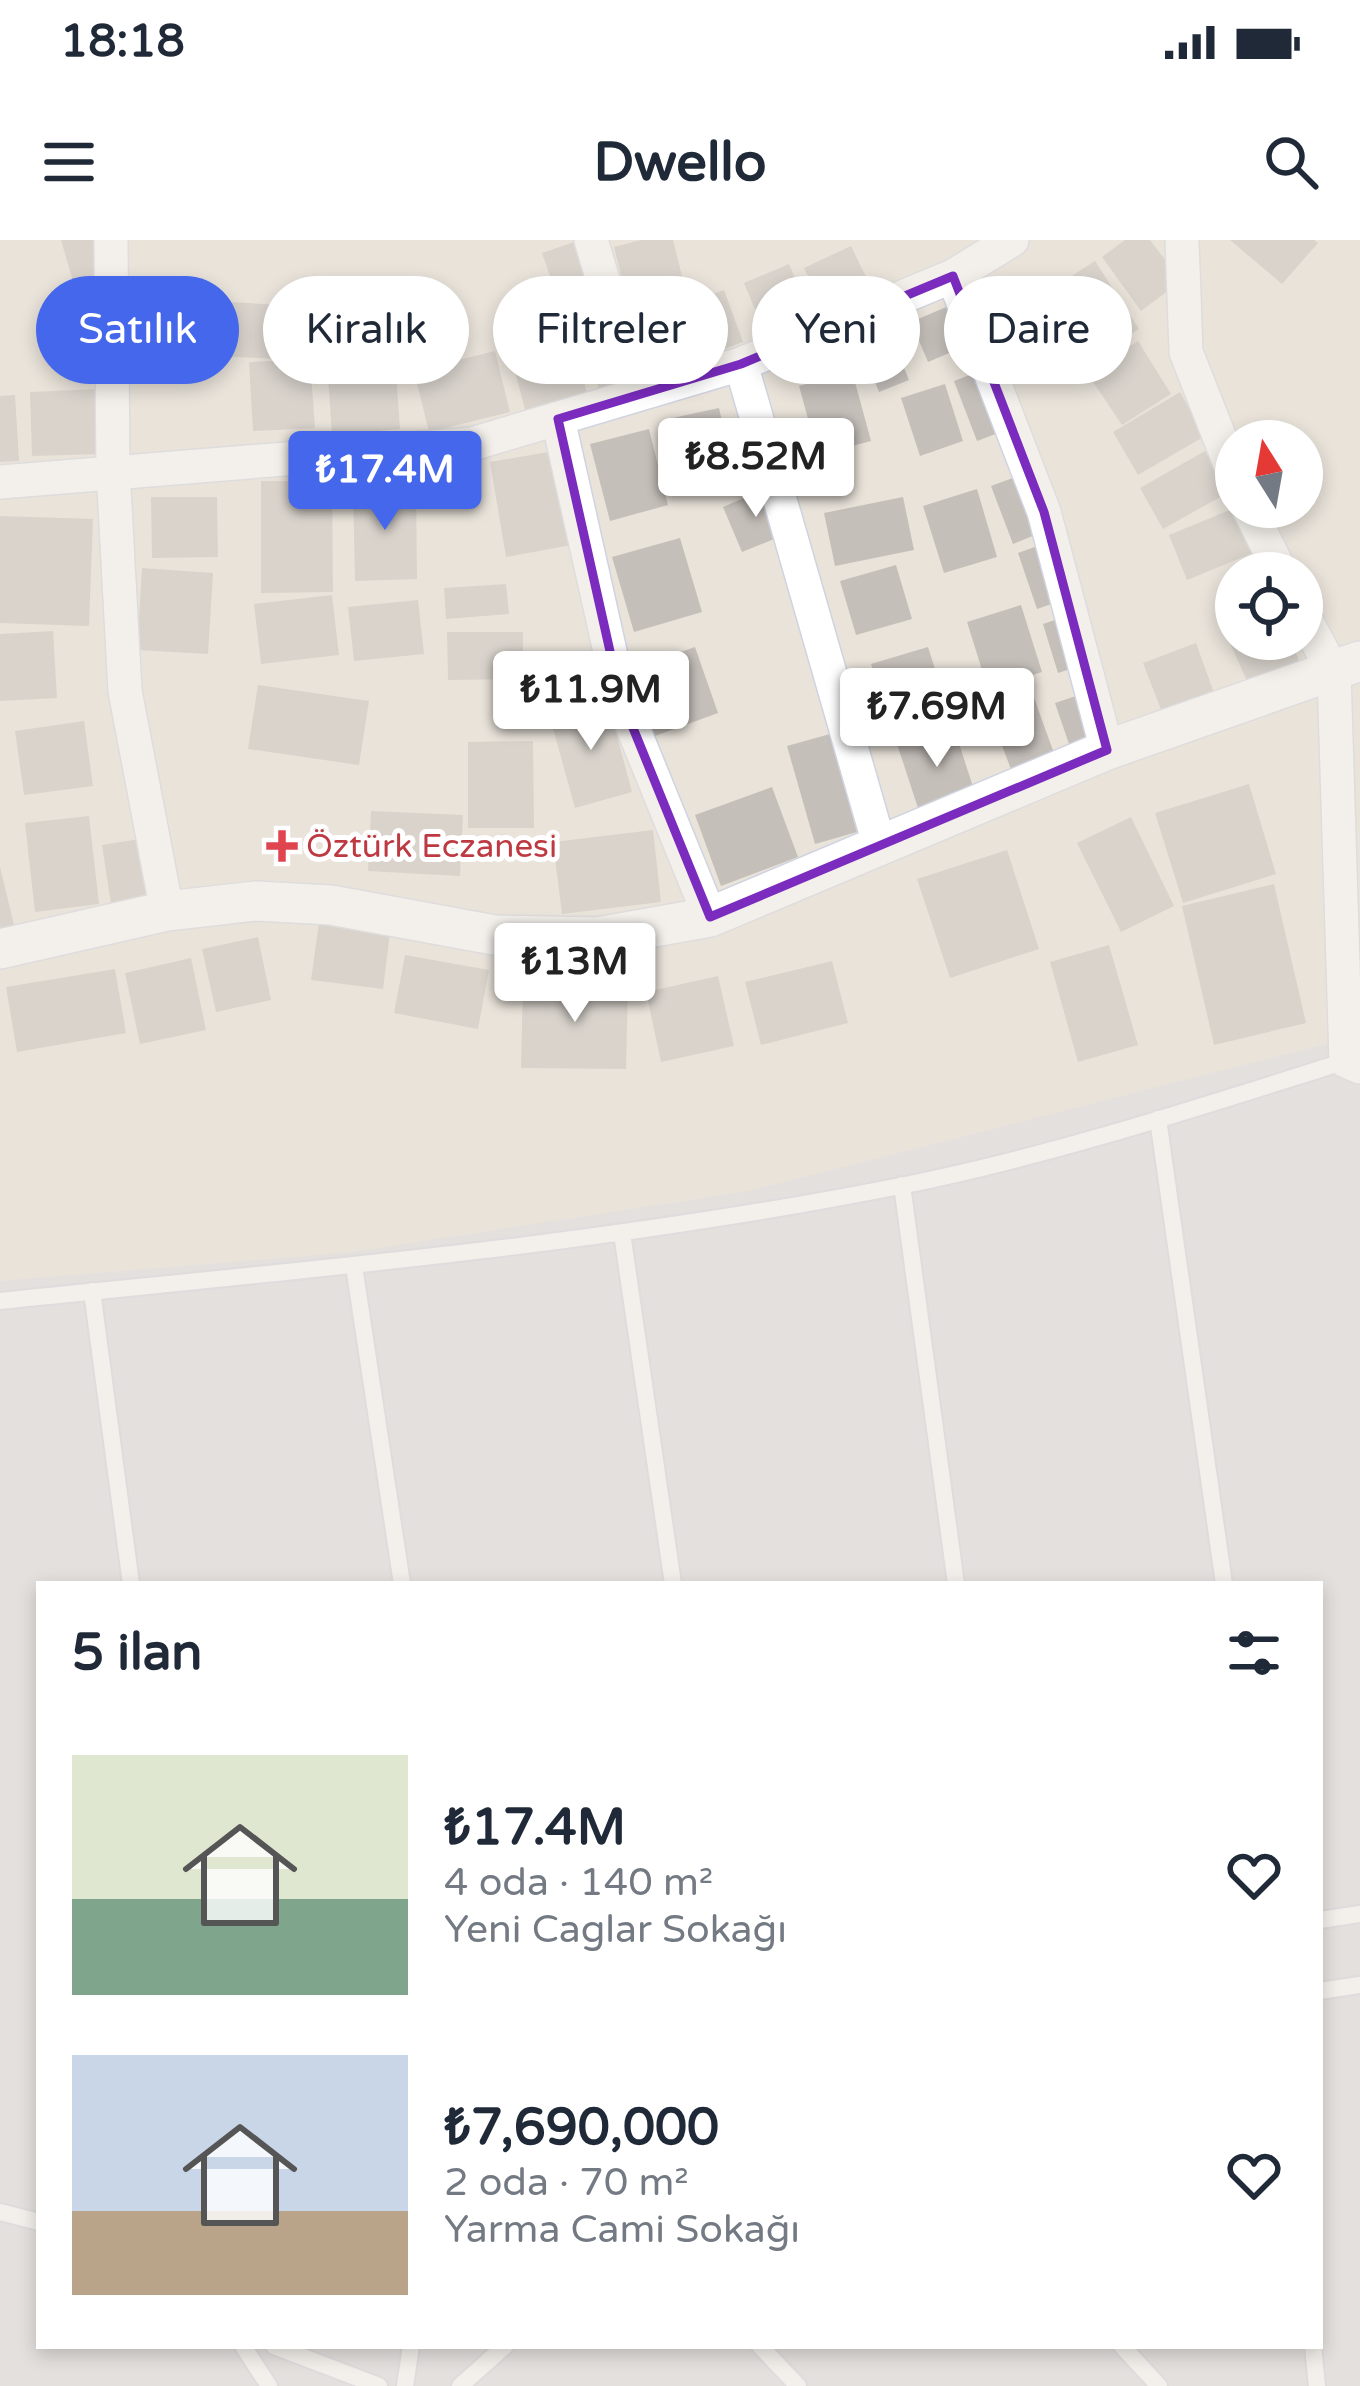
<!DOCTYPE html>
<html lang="tr">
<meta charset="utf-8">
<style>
:root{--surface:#fff;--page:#f6f6f7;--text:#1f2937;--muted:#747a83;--accent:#4567ec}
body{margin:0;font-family:"Varela Round",sans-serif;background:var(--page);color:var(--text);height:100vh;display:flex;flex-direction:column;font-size:45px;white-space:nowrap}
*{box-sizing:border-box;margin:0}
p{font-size:39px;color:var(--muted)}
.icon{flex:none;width:66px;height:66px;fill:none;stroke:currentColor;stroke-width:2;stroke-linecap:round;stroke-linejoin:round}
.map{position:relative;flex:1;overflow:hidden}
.details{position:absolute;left:36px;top:1341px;width:1287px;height:768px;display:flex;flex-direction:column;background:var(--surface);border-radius:0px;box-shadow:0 6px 18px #0003}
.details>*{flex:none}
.banner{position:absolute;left:36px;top:36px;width:1290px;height:108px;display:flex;gap:24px}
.needle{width:78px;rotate:349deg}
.buttons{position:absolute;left:1215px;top:180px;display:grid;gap:24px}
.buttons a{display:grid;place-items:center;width:108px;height:108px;border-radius:50%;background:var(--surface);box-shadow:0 6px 18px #0003;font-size:60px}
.price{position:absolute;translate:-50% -102px;padding:0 27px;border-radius:12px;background:#fff;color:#222;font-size:39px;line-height:78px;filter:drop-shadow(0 3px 6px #0008)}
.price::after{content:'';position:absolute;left:50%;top:72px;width:36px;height:27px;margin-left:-18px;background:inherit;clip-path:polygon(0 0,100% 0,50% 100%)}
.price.current{background:var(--accent);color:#fff}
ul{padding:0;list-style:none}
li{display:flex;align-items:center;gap:36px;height:300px;padding:0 36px}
li span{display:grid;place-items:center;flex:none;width:336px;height:240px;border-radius:0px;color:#555}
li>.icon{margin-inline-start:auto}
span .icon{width:144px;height:144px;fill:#fffc;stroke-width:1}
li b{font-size:51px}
h2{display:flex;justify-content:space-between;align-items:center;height:144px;padding:0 36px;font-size:51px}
.chip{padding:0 42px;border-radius:54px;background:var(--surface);box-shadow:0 6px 18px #0003;font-size:42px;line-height:108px}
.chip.current{background:var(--accent);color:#fff}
.status{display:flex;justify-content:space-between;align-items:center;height:84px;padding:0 60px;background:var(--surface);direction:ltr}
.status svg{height:33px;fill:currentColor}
header{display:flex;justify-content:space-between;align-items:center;height:156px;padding:0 36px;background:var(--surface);font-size:54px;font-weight:700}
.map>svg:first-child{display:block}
.industrial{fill:#dddbe2;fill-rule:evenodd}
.building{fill:#c5bfba}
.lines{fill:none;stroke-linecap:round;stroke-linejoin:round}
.service-casing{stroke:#d0d3e0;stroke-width:20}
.minor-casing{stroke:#d0d3e0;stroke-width:36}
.tertiary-casing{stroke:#d0d3e0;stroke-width:42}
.service{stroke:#fff;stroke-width:16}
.minor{stroke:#fff;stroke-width:33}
.tertiary{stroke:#fff;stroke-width:39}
.marked{fill:none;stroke:#7b2cbf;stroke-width:9;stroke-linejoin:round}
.health-dot{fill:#e0444e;stroke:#fff;stroke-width:4.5}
.labels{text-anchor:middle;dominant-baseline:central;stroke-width:10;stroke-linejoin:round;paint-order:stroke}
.health-label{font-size:33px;fill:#be3a42;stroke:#fff;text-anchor:start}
</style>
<div class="status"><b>18:18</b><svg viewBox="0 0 49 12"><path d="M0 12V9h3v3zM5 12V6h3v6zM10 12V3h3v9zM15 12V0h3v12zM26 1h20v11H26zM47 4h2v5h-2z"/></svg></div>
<header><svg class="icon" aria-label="menu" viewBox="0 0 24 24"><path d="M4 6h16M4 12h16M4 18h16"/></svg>Dwello<svg class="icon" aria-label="search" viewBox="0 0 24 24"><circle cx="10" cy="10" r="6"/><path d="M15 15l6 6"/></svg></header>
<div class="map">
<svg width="1360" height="2146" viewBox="0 0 1360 2146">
<rect width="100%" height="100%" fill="#e9e3da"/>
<path class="industrial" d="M1342,800L1360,808V2146H0V1041L353,1012L749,951ZM39,1344H1320V2106H39Z"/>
<path class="building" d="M61,0H94L107,43L76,52Z
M641,0H673L686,52L629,66L614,7Z
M1125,0H1150L1181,41L1141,71L1102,17Z
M1230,0H1314L1318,3L1282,44Z
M577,1L594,49L559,62L542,13Z
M851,6L875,55L828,77L804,28Z
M1095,21L1139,89L1083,125L1039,57Z
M789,24L815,86L770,105L744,43Z
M724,50L743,102L677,127L658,74Z
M167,58L279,65L276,119L164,113Z
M107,64L108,132H81L80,65Z
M598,64L628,140L600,151L570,75Z
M951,65L968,105L928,122L911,82Z
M889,91L909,140L879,152L859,103Z
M572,97L588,157L526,173L510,113Z
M1138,101L1171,154L1122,185L1087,133Z
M495,111L510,172L429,192L414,131Z
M395,118L400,189L332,195L327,123Z
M310,119L315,188L253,191L249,122Z
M983,130L1006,190L977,201L954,141Z
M852,131L871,201L818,215L799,146Z
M945,144L963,201L920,216L901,158Z
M98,149L100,214L32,216L30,152Z
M1180,152L1205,196L1138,235L1113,192Z
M15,155L19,221L0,222V156Z
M719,168L736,245L685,256L668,179Z
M649,189L668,265L610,281L590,204Z
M554,211L571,305L506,317L490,222Z
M1205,211L1229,252L1163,289L1140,248Z
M1018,236L1040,293L1013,304L991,246Z
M261,241H332L333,352L261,353Z
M416,245L417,339L355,341L353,246Z
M769,247L789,293L742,312L723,267Z
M977,249L997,317L944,333L923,266Z
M151,257H217L218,317L152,318Z
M903,257L914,310L835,326L824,273Z
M1237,267L1258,311L1187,340L1169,295Z
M0,276L93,279L89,386L0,383Z
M680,298L702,372L634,392L612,317Z
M1043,304L1063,360L1037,369L1018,313Z
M896,325L912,379L856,395L840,341Z
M142,328L213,333L208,414L137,410Z
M506,344L509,374L446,379L444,348Z
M332,355L339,415L261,424L254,364Z
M418,360L424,414L354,421L348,367Z
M1021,365L1042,432L988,449L967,382Z
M1067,376L1083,425L1058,433L1043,384Z
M53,391L57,458L0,461V394Z
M447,392H523V439L448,440Z
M1236,393V399H1290L1303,430L1252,452L1227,397Z
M1196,403L1217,461L1165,480L1143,423Z
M695,407L718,473L655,496L632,429Z
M928,407L949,473L891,490L871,424Z
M258,445L369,461L359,525L248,509Z
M1082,454L1098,497L1070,507L1055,463Z
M1033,455L1055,516L1012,532L989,471Z
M607,459L632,552L575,568L549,474Z
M84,481L93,546L24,555L15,491Z
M953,485L976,556L920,574L897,504Z
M830,494L857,592L815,604L787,506Z
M533,501L534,588H468V502Z
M1249,544L1276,634L1183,663L1155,573Z
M772,547L798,617L721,646L695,575Z
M371,571L463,575L460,636L368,631Z
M89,576L99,664L35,672L25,583Z
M1131,577L1174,666L1121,692L1077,603Z
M653,590L661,662L562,674L553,602Z
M146,598L155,658L111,664L102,605Z
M1007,610L1039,709L950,738L917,639Z
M0,627L15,689L0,692Z
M1274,644L1306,783L1214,805L1182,666Z
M319,683L390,693L383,749L311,740Z
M258,697L271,760L216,772L202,709Z
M1109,705L1138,805L1078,822L1050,722Z
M405,715L489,730L478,789L394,773Z
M191,718L206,790L140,804L125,733Z
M832,721L848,783L761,805L745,742Z
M115,729L126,793L17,812L6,747Z
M718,736L734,806L661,822L646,752Z
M523,741L628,742L626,829L521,828Z"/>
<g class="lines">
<g class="service-casing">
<path id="service" d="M1158,879L1224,1344
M902,945L956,1344
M622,993L673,1344
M354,1026L402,1344
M92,1051L131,1344
M0,1061C301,1030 603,1005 900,946C1051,916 1199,867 1346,821
M1320,1680L1360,1674
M1320,1751L1360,1745
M0,1972L39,1982
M243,2106L269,2146
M274,2106L379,2146
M760,2106L798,2146
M1122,2106L1159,2146
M1313,2106L1317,2146
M405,2146L411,2106
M460,2146L505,2106"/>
</g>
<g class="minor-casing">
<path id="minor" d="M111,0L113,229L125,451L167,671
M591,0L637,154
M1182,0L1186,112L1236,239
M953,36L1044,272L1107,510
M741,124L879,604
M558,179L620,456L710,677
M0,242L472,204L741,124L953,36L1012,0
M1248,267L1281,333
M1302,373L1334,433L1346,821L1360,827"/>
</g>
<g class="tertiary-casing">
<path id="tertiary" d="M0,709L167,671L256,661L331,665L494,695L598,697L710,677L1107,510L1360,421"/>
</g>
<use href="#service" class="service"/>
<use href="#minor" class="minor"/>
<use href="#tertiary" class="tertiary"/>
</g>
<path d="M0 0H1360V2146H0ZM953,36L1044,272L1107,510L710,677L620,456L558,179L741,124Z" fill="#e9e3da" fill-opacity=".55" fill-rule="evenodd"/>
<path class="marked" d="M953,36L1044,272L1107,510L710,677L620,456L558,179L741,124Z"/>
<path class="health-dot" d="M276 588h12v12h12v12h-12v12h-12v-12h-12v-12h12z"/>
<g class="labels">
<g class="health-label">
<text x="306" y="606">Öztürk Eczanesi</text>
</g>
</g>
</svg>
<div class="buttons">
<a><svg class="needle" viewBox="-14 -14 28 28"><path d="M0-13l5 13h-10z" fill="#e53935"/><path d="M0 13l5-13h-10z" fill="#747a83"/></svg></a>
<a><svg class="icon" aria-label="locate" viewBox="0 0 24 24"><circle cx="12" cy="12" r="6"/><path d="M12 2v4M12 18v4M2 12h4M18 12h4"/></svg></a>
</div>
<b class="price" style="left:756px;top:280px">₺8.52M</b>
<b class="price current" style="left:385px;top:293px">₺17.4M</b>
<b class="price" style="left:591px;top:513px">₺11.9M</b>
<b class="price" style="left:937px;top:530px">₺7.69M</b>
<b class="price" style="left:575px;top:785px">₺13M</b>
<div class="banner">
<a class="chip current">Satılık</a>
<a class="chip">Kiralık</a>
<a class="chip">Filtreler</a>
<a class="chip">Yeni</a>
<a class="chip">Daire</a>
</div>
<section class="details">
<h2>5 ilan<svg class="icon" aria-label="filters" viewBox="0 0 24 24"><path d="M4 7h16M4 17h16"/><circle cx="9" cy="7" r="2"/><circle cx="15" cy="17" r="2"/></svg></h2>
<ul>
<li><span style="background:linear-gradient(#dfe7d0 60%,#7fa58c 0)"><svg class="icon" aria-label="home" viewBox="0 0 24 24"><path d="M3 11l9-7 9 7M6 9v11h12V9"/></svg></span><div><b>₺17.4M</b><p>4 oda · 140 m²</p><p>Yeni Caglar Sokağı</p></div><svg class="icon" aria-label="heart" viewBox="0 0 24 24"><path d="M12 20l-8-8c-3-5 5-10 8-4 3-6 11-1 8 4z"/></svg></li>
<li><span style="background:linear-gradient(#c9d6e8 65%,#b9a48a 0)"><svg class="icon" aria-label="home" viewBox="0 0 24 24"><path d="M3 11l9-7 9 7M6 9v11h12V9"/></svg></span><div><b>₺7,690,000</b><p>2 oda · 70 m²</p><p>Yarma Cami Sokağı</p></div><svg class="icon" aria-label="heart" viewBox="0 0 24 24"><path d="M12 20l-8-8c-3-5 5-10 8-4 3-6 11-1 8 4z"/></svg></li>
</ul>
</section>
</div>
